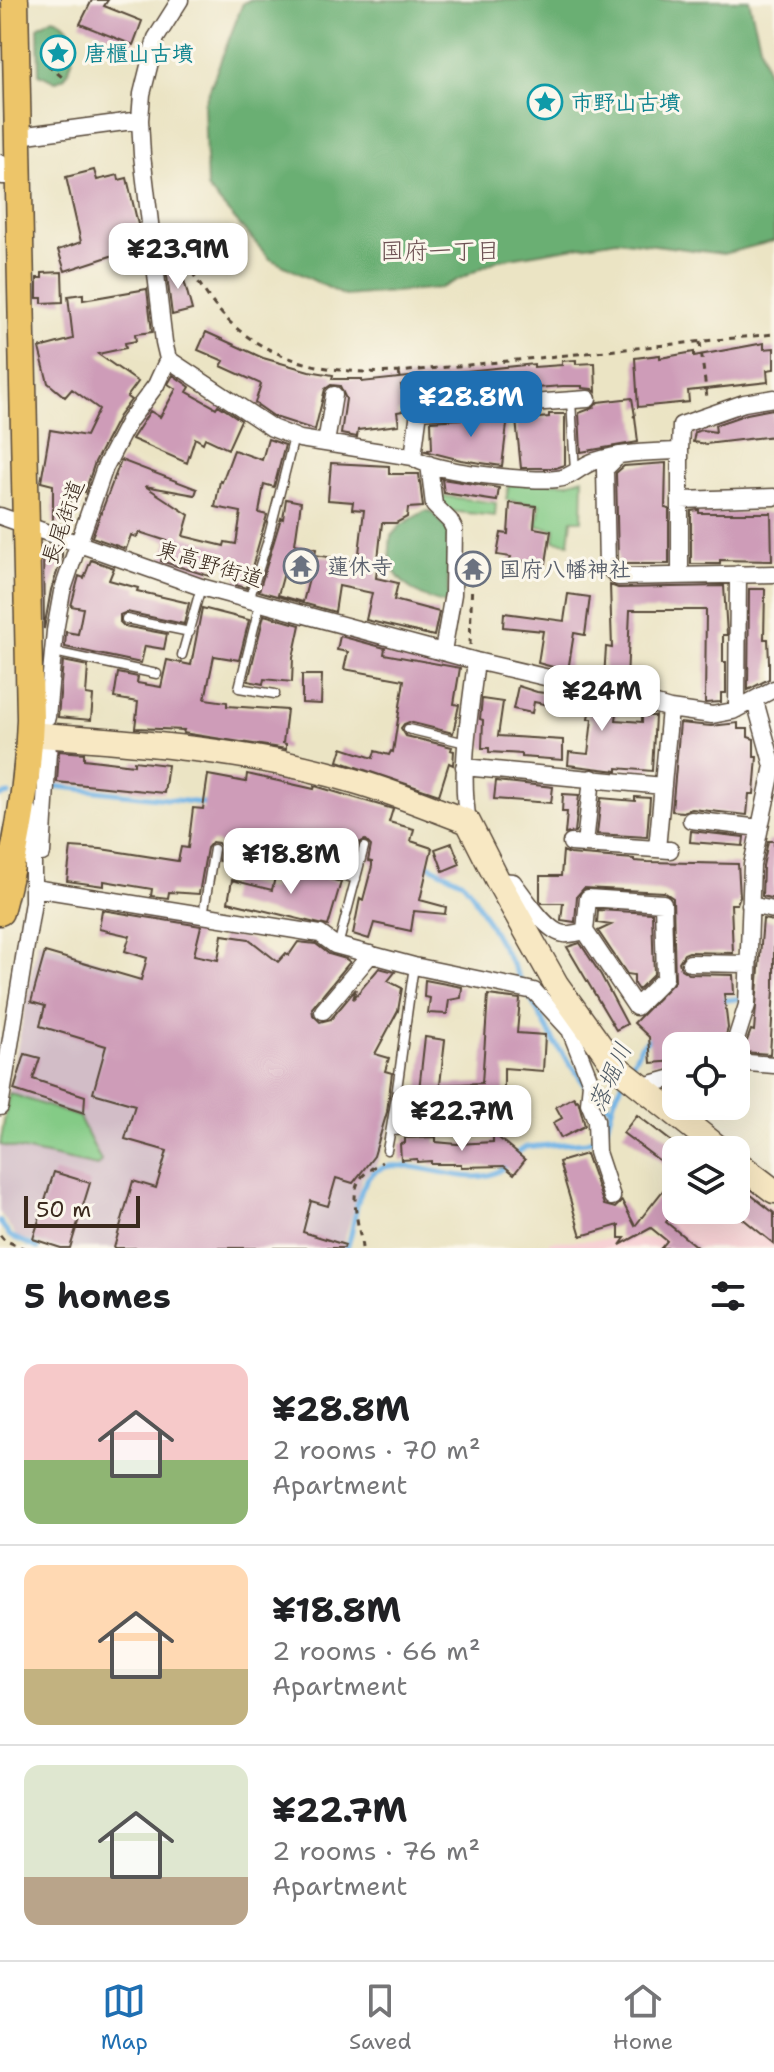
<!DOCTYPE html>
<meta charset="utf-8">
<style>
:root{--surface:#fff;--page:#f6f6f6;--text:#202124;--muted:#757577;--line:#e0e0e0;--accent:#1f6fb2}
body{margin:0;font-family:"Shantell Sans","Klee One",sans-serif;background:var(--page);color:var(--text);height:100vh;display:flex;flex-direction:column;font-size:30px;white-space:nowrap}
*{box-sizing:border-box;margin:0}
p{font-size:26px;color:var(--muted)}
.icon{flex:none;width:44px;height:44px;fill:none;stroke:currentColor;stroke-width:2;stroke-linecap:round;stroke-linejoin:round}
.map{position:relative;height:1248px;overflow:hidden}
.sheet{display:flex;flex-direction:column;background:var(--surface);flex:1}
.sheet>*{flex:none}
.tools{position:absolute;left:662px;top:1032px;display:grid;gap:16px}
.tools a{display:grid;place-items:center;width:88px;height:88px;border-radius:16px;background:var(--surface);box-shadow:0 8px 32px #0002;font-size:40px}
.scale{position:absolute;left:24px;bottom:20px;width:116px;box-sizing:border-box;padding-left:8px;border:4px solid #3b2a1e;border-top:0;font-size:22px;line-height:28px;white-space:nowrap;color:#3b2a1e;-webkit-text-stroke:6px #fbf7ec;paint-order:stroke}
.price{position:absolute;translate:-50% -68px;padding:0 18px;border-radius:16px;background:#fff;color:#222;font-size:26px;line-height:52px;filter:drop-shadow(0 2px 4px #0008)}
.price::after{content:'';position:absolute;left:50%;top:48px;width:24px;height:18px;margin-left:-12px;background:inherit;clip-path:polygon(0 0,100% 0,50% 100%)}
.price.on{background:var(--accent);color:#fff}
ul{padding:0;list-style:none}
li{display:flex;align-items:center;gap:24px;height:200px;padding:0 24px}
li+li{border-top:2px solid var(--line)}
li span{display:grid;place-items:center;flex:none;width:224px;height:160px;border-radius:16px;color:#555}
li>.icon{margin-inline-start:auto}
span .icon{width:96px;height:96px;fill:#fffc;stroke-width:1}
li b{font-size:34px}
h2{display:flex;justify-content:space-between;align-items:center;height:96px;padding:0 24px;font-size:34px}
.tab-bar{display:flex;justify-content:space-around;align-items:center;height:112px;border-top:2px solid var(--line);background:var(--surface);font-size:22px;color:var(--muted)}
.tab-bar a{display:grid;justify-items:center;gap:4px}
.tab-bar .on{color:var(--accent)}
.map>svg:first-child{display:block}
.built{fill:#f7cfd3}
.industrial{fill:#d2bdc7}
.green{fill:#84cb86;stroke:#607a52;stroke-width:2}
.forest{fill:#6baf73;stroke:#536c48;stroke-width:2}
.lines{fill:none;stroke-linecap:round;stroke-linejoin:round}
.stream{stroke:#71b4e6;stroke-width:5}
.building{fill:#ce9cb8;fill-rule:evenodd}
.lane-casing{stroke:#554637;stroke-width:11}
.street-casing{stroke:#554637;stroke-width:19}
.secondary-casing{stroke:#554637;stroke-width:27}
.primary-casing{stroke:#554637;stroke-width:29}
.path{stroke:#554637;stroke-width:3;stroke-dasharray:6 6;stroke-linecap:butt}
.lane{stroke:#fff;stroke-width:8}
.street{stroke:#fff;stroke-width:16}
.secondary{stroke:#f8e8c3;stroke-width:24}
.primary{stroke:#edc569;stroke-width:26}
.labels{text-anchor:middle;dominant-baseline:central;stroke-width:6;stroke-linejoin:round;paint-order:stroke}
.culture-label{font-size:22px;font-weight:bold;fill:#0d838f;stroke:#fbf7ec;text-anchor:start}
.street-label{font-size:22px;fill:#3b2a1e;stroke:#fbf7ec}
.worship-label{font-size:22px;font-weight:bold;fill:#5b616d;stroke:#fbf7ec;text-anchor:start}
.neighbourhood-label{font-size:24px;fill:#6e5254;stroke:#fbf7ec}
.water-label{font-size:24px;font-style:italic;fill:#4e5a64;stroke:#fbf7ec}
</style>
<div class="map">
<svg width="774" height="1248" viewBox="0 0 774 1248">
<rect width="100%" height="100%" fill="#fbf7ec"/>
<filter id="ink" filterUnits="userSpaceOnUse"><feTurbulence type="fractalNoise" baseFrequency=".0125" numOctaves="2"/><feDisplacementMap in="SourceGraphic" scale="16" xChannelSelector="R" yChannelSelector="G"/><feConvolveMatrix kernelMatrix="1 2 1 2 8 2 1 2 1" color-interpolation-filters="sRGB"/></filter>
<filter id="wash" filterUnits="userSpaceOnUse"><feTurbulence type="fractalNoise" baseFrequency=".006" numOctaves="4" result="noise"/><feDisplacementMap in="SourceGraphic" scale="32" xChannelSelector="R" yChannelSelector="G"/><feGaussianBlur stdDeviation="1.8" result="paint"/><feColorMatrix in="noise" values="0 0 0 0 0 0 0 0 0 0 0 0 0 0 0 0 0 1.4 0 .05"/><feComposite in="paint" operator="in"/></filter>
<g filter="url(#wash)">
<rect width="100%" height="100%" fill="#ebe4c4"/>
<path class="built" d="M736,1177L774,1210V1248H550L549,1241L656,1238L683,1210H736Z"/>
<path class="industrial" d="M38,940L231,1006H297L390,1056L388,1069L396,1074L389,1129L376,1166L362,1178L342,1248H52L17,1237L0,1213V1145L96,1166L101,1160L79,1117L9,1093Z"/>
<path class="green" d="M583,478L582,520H572L569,543L554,541L555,529L537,526L540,505L506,500L509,482L567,483Z
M435,495L496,503L495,516L449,511Z
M9,1093L79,1117L101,1161L97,1166L0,1145Z"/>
<path class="forest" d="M250,0H749L774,101V241L723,254L617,240L498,260L441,288L345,296L270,259L207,188L204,104L243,3Z
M53,18C79,25 77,59 65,77L55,82L39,74L38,27Z
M425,511H430L448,529V604C426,600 404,589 393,569C388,560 390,546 391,536L401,525Z"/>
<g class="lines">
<path class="stream" d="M53,786L211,804
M0,796L9,794
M424,863L463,882L471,892L523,984
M529,996L555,1043L586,1086
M719,1001L744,998
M629,1070L641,1046L652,1036
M595,1096L612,1108
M514,1155L526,1147L587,1142L605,1134L615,1097L623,1082
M0,1222L10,1236L38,1248
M347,1248C355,1227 354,1203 365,1183C390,1136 474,1204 508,1163"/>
</g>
<g id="blocks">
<path class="building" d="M92,0H108L104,6L142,21L133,45L80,24Z
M94,170L97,180L118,175L119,180L127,178L141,237L136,238L138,244L116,250L117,254L65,271L58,250L81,242L66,177Z
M180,265L192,310L172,315L166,268Z
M62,272L63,302L42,303V298H37V278H42V273Z
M147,289L152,332L135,334L136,341L125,343L126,348L98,354L138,382L127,397L131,400L119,416L95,462L85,492L70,487V526L53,523V485L41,482L50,430L86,436L99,409L72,389L65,397L48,383L39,348L73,339L68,296L83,294V300Z
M206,332L263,358L309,371L333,375L332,379H362V382L534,364V367L562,365V361L576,360V364L595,363L596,392L592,389L582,388V386H563L536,388L537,392L418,400L410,404L408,410L397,412L399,425L358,430L357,437L341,434L346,399L340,386L331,385L325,389L315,430L275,417L255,403L261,384L221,366L224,361L198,350Z
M764,343V349L774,348V369L767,370L768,382L688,391L689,402L638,407L635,358L660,355V358L694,352V356Z
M173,375L190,387L187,392L216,408L218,405L241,420L228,449L205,438L203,443L195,438L187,463L132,439L150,411L160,417L176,389L168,384Z
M632,398L635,416H633L635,417L638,442L581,452L579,413L593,408L598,402Z
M773,409L774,436L706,444L693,442L695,432L702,430L716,432L715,425L747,414Z
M549,414H565V465L556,468H521L516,420L549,417Z
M508,416L502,466L461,460L425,451L432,449L431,421Z
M268,439L285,445L274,487L264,484L259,513L267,515L246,588L236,585L239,567L212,561L209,576L161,561L167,541L139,532L137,537L131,535L126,549L92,537L121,460L197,489L195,495L145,486L189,515L183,536L224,546L225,542L236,544L241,512L215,507L220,481L222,482L234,450L262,460Z
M331,463L389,466V474H419L423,507L408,508L407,517L396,523H382L376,578L398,583L394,600L439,612L434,636L366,620L372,593L339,586L335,612L259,591L281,518L283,519L286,499L301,502L295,544L316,549L315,555L358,562L364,510L352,509L353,502L328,500ZM284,573L309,579L303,602L278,595Z
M666,463L665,508L669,509V564H621L618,561L616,473L624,466Z
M442,479L499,488L497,501L444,493Z
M510,503L536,506L534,528L551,531L546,563L510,560L511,557L497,555L501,533L508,534Z
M699,510V513H771L772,561L720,560V564H691V511Z
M43,547L62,550V557L51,590L44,629Z
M91,560L114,568L109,580L138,588L137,591L189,603L184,624L127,612L120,615V622L124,626L167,634L164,649L145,646L141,663L65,647L66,632L78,634L83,608L71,606L79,576L84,578Z
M610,585L618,588L724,586L727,635H723V662H726V693H721V702L705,703L706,610H630L627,680L604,678L606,647L612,648Z
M749,589H765L764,639H768L769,662V679L748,690Z
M568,594L590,597L585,635L574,633L568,671L538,663L543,631L503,627L504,613L564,621Z
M202,608L249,620L239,660L214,656L205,699L227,702V706L287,710L283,743L286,744V749L183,733L184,730L135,728L138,702L114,698L118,673L138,677L137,683L161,687L167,660L191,665Z
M264,615L300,625L293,658L292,682L264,679L263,684L248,681Z
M340,636L385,648L384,654L460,668L454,704L459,705L453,733L409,722L404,724L401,728L406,736L452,747L451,750L454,751L453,765L449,763L439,795L338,761L342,748L373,758L375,751L389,755L391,751L393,752L404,680L344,669L348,652L337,650Z
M63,661L88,666L86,695L93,696L91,720L58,717Z
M302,675H322L321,704L302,703Z
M518,686L537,692L589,699L618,705L616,720L642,722V716H655L652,771L617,768V771L568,765L569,752L588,754L592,719H588L589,713L534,702L532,713L513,709Z
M482,699L503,702L498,736L563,740V760L522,757V754L489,752V748H482L483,720L480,719Z
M680,723L711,726L738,723V729H748V737L754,739V757H757L754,794H749L747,815L692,809L683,812L672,811Z
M59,751L84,753V759L134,765V761L168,765L164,793L57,782Z
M247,774L314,789L315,786L393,809L389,822L414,829L411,841L432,848L420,900L446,907L445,914L414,911L411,931L374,923L369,939L353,934L360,898L363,900L372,866V862L368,861L371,846L365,840L359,843L354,857L276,836L274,845L247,841L242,866L219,861L221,847L218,843L212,842L207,848L199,894L169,892L168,898L151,896L152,889L104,881V886L67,881L71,847L101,849L178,861L181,847L188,848L193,808L203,809L208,775L246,782Z
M496,781L553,787L551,803L494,799Z
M563,794L579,795L575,832L565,834L567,812H562Z
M635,797L650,798L647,837L597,834L601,798L635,801Z
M691,831L744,837L743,846L690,842Z
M768,841H774V899L762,896L763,866Z
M452,843L460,864L443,871L435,849Z
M563,851L570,854L634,859V861L648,862L738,864L740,896L737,904H731L733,953L689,952L684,954L679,962L681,969L689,974L733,975L734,994H724L728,1028L723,1046H676V1061L651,1063L649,1037L634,1023L675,981L673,898L664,892L584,888L577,896L575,922L561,920L563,903H542L540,900V876H561Z
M278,865L341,882L328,926L228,902L232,880L272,890Z
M102,910L201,926L194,955L218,960L222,935L249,939L278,962L286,953L289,955L298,942L316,944L329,954L346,959L350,962L312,1008L313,1015L320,1022L331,1019L356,989L353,999L379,968L395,972L388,981L402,988L398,1011L375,1054L389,1058L385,1071L392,1073L387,1112L374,1156L353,1183L336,1178L328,1206L311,1201L303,1232L345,1245L344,1248H114L133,1181L156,1188L167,1151L125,1139L135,1105L93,1093L106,1046L40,1026L45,1006L31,1002L45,952L141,980L147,958L125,951L130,936L99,929Z
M598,910L652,913L654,974L638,990L634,984V975L627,974L598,931L611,925L597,923Z
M763,919L774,921V989L770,1054L743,1052L751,1030L754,1031Z
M580,943L601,975L627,1024L616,1030L567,947Z
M425,980L462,987L461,998L449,1000L447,1014L428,1013L430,998L424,997Z
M488,995L520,999L517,1033L545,1035L543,1071L504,1068V1092H510V1104L478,1105L479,1108L465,1111L416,1113L414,1090H419L425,1037L445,1040L440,1085L482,1083Z
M25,1054L40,1058L33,1079L85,1096L84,1113L14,1090Z
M574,1097L576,1101L578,1100L585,1126L561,1138L553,1123L562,1118L556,1107Z
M637,1115L676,1145V1173L623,1133Z
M493,1133L525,1160L514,1174L504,1166L461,1167V1164H431V1161L417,1162V1159L401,1160L400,1144L405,1143V1138L436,1137V1142L457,1144L493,1142Z
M586,1154L604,1205L615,1208L622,1201L635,1226L676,1174V1209L666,1222L698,1248H661L667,1241L651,1228L620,1245L625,1238H619V1225L581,1236L559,1162Z
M54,1172L90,1183L70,1248H61L33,1239Z
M736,1183L774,1213V1244L736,1213Z"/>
</g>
</g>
<g filter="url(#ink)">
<use href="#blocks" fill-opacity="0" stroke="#554637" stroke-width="2"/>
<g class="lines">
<g class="lane-casing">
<path id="lane" d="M571,400L575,472
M249,600L267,543L294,437
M260,603L239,688L275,694
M126,619L190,632
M54,652L157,674
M182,655L201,587
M408,729L466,743
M280,857L356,879
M203,915L214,849
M338,946L364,847
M391,1131L501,1125
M387,1150C399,1089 404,1028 414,967"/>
</g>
<g class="street-casing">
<path id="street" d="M180,0L156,38L142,94L140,120L142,155L164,342L168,359L272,428L300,439L413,457L419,411L588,399
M19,136L140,120
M0,163L2,176H18
M326,443L334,395
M619,455L605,469L607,566L618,577L774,574
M413,457C429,472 532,482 557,479C572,478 581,465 595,461C623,452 651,452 680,451L681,425L744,403L774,398
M429,464L434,505L450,521L454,529L453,594L443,651
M681,500L774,497
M0,516L201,587L476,661L622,695L670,709L712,715L733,711L774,689
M680,576V451
M737,709L738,574
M47,717L55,631L62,592L78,545L105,467L129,421L156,385L168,359
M464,767L663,786
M691,820L760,828
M468,822C459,768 470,714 476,661
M571,843L670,850
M585,844L592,778
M657,849L670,709
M42,853L48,751
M498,881L513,882C524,896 546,932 564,934C570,935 579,932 585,931
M34,888L320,934L335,945L414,966L534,991L570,1030L582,1022
M588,898L663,903L665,978L636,1007L585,931Z
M750,905L774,910
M690,963L747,964
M323,1011L371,954
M570,1030L591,1083L589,1103L596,1120L597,1152L612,1197
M734,1046L747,1005L752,865L773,766L755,701
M736,1062L774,1065
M640,1087L676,1077
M0,1107L33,902V840L28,808"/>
</g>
<g class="secondary-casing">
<path id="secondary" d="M29,734C138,742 253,750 358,782C395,793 432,808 468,822L498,881L556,984L614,1065L721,1150
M736,1162L774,1191"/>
</g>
<g class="primary-casing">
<path id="primary" d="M0,912C17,848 28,785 30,719L15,0"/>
</g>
<path class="path" d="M48,65L62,77
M167,231C183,255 203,294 222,314C266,363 336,375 399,372L774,334
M700,342L707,398
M399,372L405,404
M470,645L472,576
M0,1235L4,1240L23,1248
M362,1248C360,1228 348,1193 361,1178C366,1171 376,1166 382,1162"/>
<use href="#lane" class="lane"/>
<use href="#street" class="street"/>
<use href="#secondary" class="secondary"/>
<use href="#primary" class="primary"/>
</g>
</g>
<defs>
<g id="sight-ring" transform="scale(1.8)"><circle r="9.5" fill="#fbf7ec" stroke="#0f9aa8" stroke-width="1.5"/><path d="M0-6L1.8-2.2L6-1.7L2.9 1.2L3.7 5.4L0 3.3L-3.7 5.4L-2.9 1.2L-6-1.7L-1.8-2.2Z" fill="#0f9aa8"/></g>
<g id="temple-ring" transform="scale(1.8)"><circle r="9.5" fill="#fbf7ec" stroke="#6b7280" stroke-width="1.5"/><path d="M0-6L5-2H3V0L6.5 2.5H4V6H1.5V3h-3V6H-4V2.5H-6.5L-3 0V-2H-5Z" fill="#6b7280"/></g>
</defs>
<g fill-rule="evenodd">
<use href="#sight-ring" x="58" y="53"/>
<use href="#sight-ring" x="545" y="102"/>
<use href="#temple-ring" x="301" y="566"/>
<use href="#temple-ring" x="473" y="569"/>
</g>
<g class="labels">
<g class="culture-label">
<text x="84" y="53">唐櫃山古墳</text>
<text x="571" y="102">市野山古墳</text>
</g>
<g class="street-label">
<text transform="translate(63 522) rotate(-71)">長尾街道</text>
<text transform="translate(210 564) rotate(17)">東高野街道</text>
</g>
<g class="worship-label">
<text x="327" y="566">蓮休寺</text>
<text x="499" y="569">国府八幡神社</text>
</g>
<g class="neighbourhood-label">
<text x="440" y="251">国府一丁目</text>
</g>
<g class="water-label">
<text transform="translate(610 1077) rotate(-66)">落堀川</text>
</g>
</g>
</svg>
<div class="tools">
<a><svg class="icon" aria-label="locate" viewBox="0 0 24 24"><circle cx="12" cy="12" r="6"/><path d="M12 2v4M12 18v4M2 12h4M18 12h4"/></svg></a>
<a><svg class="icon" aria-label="layers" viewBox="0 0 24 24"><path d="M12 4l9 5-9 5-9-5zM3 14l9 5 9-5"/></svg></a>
</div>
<div class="scale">50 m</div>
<b class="price" style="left:178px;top:291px">¥23.9M</b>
<b class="price on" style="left:471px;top:439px">¥28.8M</b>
<b class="price" style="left:602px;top:733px">¥24M</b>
<b class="price" style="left:291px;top:896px">¥18.8M</b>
<b class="price" style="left:462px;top:1153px">¥22.7M</b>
</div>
<section class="sheet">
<h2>5 homes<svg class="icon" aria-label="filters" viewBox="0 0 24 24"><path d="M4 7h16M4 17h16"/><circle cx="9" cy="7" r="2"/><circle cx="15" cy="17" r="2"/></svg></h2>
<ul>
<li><span style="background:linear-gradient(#f6c9c9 60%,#8fb573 0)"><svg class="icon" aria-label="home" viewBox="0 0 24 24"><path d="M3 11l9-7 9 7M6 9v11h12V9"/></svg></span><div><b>¥28.8M</b><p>2 rooms · 70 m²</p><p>Apartment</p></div></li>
<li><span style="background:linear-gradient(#ffd9b3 65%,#c2b280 0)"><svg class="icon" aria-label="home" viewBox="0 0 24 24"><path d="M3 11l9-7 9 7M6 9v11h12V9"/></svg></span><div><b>¥18.8M</b><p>2 rooms · 66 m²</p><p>Apartment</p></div></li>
<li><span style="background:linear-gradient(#dfe7d0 70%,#b9a48a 0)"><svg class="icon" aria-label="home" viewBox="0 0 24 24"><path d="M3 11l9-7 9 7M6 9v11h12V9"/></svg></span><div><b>¥22.7M</b><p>2 rooms · 76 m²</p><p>Apartment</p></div></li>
</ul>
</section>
<nav class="tab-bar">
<a class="on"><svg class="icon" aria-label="map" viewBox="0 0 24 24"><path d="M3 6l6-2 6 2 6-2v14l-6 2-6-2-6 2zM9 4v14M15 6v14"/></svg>Map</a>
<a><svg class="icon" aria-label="saved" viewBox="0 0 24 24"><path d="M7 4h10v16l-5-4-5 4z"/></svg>Saved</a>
<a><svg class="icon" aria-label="home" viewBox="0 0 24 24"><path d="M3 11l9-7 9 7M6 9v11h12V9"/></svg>Home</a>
</nav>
